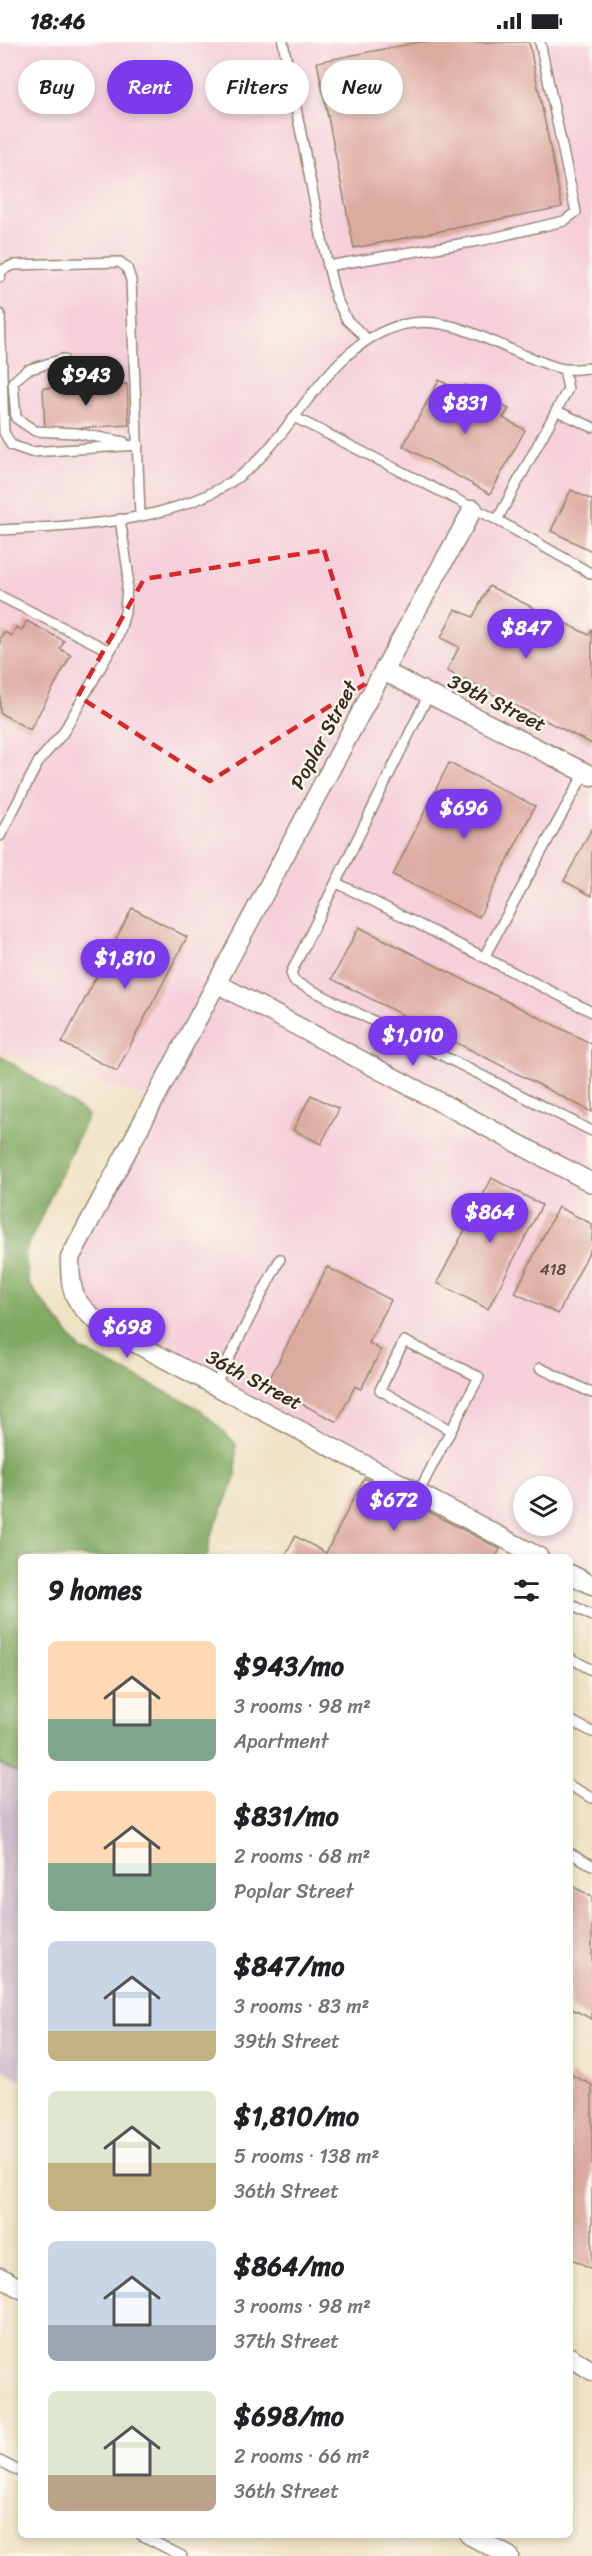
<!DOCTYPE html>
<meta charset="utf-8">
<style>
:root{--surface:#fff;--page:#f2f2f2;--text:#202124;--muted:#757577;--accent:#7c3aed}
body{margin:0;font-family:Sriracha,sans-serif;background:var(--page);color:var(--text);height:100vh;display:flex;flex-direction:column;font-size:22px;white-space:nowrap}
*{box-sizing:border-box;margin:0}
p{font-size:20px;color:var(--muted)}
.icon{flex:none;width:33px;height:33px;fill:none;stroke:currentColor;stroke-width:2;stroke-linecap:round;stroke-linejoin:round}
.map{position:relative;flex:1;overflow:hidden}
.sheet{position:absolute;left:18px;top:1512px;width:555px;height:984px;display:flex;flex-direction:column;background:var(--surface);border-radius:9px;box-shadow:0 3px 9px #0003}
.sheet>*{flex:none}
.banner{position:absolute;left:18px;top:18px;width:556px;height:54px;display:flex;gap:12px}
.fabs{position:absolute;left:513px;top:1434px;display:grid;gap:12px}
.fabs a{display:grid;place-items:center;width:60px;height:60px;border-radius:50%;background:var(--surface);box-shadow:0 3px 9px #0003;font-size:30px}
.price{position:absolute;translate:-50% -51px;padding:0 14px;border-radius:21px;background:var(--accent);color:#fff;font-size:20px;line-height:39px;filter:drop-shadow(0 2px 3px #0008)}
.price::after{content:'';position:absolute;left:50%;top:36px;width:18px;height:14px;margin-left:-9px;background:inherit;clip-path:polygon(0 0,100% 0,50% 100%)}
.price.active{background:#222;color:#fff}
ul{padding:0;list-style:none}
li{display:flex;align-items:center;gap:18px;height:150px;padding:0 30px}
li span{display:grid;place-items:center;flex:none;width:168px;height:120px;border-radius:9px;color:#555}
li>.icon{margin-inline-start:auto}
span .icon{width:72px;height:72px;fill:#fffc;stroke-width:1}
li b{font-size:26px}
h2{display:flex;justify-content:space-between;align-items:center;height:72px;padding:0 30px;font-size:26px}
.tag{padding:0 21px;border-radius:27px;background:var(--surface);box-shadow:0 3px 9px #0003;font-size:21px;line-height:54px}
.tag.active{background:var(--accent);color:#fff}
.status{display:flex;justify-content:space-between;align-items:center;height:42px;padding:0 30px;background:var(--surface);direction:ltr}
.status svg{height:16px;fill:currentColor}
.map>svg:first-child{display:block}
.built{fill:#f5cfda;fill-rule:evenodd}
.industrial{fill:#d1bdcb}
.forest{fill:#80aa62;stroke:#5e6a40;stroke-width:1.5}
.building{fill:#ddaaa0}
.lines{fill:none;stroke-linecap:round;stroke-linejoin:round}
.service-casing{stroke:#968672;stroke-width:12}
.minor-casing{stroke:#968672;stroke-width:21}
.service{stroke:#fff;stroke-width:9}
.minor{stroke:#fff;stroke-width:18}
.marked{fill:none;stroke:#d62828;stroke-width:4.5;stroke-dasharray:12 8;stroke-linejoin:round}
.labels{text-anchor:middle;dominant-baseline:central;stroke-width:5;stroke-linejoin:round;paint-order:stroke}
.number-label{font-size:16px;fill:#644a3e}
.street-label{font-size:20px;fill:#3b2a1e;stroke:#fbf7ec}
</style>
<div class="status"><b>18:46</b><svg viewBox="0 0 49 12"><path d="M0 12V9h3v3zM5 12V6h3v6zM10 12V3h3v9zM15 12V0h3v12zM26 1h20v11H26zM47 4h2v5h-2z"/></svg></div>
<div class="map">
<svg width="592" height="2514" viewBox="0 0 592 2514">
<rect width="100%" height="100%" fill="#fbf7ec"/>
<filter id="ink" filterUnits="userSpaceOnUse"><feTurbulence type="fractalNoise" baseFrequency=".0167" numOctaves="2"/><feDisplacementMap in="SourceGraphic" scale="12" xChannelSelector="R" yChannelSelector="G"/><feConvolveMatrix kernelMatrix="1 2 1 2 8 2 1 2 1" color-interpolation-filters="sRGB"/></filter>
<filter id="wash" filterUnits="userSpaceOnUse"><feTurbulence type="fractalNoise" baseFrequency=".008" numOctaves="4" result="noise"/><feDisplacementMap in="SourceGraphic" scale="24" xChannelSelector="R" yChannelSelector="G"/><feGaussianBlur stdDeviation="1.35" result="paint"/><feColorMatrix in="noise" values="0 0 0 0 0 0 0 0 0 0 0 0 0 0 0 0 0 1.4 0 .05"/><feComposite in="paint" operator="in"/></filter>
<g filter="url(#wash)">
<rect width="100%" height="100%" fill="#f0e2c5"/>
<path class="built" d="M0,0H592V1543L570,1532V1515H539L80,1266L70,1216L156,1058L0,1010ZM524,1444H562V1484H524Z"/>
<path class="industrial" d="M0,1722L21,1733V2038L0,2026Z"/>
<path class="forest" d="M0,1013L88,1073L25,1210L29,1242L80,1307L200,1367L236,1402V1434L210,1496L207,1515H21V1733L0,1722Z"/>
<g id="blocks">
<path class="building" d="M420,0H529L562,165L354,206L317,20Z
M439,338L461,350L465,343L509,367L503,376L525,388L490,452L403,404Z
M127,342L129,383L45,388L43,346Z
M571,448L592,458V509L551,489Z
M489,544L589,593L592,586V702L447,629L459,605L441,596L455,567L473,575Z
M27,579L64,599L60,607L71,613L30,688L0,671V597L4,590L12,594L16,585L22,588Z
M449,721L535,764L479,875L393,833Z
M592,786V854L564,839Z
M132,866L187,895L117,1029L62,1001Z
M359,885L592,1002V1070L332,937Z
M311,1053L339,1067L321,1102L293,1088Z
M492,1136L542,1163L488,1267L437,1241Z
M558,1165L592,1182V1204L558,1272L515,1251Z
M327,1225L391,1258L369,1301L381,1308L361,1347L355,1344L337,1380L266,1344Z
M364,1436L500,1507L496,1515H285L295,1494L326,1511Z
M571,1843L592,1855V1977L570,1966Z
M570,2032L592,2043V2227L570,2216Z"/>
</g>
</g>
<g filter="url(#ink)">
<use href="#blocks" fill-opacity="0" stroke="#968672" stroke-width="1.5"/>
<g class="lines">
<g class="service-casing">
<path id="service" d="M283,0L322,198L336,256L347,278L366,296
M327,224L484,198L564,179L576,170L540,0
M0,235L2,228L13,223L120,220L127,226L131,238L140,473
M0,272L4,390L11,403L31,410L138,403
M63,317L27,328L13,340L16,376L35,389L76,391L124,400
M557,369L592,385
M294,375L497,478L592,532
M497,478L568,347L564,327
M0,488C81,484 193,481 255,421C303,375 332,302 401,283C449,270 495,304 539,319C547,322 556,326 565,327C573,328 583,326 592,326
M0,554L110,609
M429,652L291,931L294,939L592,1089
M0,794L39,719L63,691L118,595L125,571L128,529L120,477
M337,841L592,970
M484,915L585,730
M540,1326L592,1351
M215,1343L280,1217
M418,1451L479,1335L404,1299L380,1348L450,1388
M570,1562L592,1574
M570,1616L592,1628
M570,1678L592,1690
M570,1744L592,1756
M570,1811L592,1823
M0,2419L21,2430
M141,2493L182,2514"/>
</g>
<g class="minor-casing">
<path id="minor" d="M473,467L383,629L70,1216C70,1253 74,1261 103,1284L539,1515
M383,629L592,734
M218,942L592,1141
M570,1532L592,1543
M0,2235L21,2247
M570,2315L592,2329
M469,2493L509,2514"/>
</g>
<use href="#service" class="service"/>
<use href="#minor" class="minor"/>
</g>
</g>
<path class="marked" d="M324,508L365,642L210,739L78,654L144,537Z"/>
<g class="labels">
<g class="number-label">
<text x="553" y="1227">418</text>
</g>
<g class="street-label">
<text transform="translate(497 661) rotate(26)">39th Street</text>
<text transform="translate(324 693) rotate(-62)">Poplar Street</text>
<text transform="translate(254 1338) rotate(28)">36th Street</text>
</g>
</g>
</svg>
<div class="fabs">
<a><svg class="icon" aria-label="layers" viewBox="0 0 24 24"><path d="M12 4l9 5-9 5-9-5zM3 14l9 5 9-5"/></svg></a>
</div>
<b class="price active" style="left:86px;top:365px">$943</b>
<b class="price" style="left:465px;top:393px">$831</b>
<b class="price" style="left:526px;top:618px">$847</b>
<b class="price" style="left:464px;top:798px">$696</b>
<b class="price" style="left:125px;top:948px">$1,810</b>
<b class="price" style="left:413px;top:1025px">$1,010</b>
<b class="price" style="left:490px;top:1202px">$864</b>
<b class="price" style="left:127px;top:1317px">$698</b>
<b class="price" style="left:394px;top:1490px">$672</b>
<div class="banner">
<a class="tag">Buy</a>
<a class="tag active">Rent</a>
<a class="tag">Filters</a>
<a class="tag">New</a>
</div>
<section class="sheet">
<h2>9 homes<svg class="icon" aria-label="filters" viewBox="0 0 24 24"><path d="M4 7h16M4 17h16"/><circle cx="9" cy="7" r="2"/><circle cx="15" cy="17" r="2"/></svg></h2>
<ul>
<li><span style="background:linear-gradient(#ffd9b3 65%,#7fa58c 0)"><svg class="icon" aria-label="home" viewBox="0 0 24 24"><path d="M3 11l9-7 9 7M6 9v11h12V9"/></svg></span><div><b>$943/mo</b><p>3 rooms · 98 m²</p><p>Apartment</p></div></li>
<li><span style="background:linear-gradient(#ffd9b3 60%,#7fa58c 0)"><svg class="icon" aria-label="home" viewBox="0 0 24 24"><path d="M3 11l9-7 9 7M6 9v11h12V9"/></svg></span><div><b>$831/mo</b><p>2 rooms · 68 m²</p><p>Poplar Street</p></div></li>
<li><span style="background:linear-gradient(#c9d6e8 75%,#c2b280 0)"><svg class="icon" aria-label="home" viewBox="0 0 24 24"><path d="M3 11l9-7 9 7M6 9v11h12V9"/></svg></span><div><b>$847/mo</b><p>3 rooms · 83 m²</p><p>39th Street</p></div></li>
<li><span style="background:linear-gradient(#dfe7d0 60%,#c2b280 0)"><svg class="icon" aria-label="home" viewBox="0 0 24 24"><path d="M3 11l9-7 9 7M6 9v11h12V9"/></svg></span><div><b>$1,810/mo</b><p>5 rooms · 138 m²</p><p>36th Street</p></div></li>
<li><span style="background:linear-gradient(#c9d6e8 70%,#9aa5b1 0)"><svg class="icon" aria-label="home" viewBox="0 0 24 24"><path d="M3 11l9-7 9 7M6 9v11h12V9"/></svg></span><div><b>$864/mo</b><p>3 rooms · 98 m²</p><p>37th Street</p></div></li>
<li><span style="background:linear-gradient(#dfe7d0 70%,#b9a48a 0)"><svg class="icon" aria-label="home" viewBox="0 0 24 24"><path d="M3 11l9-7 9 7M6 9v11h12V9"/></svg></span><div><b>$698/mo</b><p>2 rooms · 66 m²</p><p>36th Street</p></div></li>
</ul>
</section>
</div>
